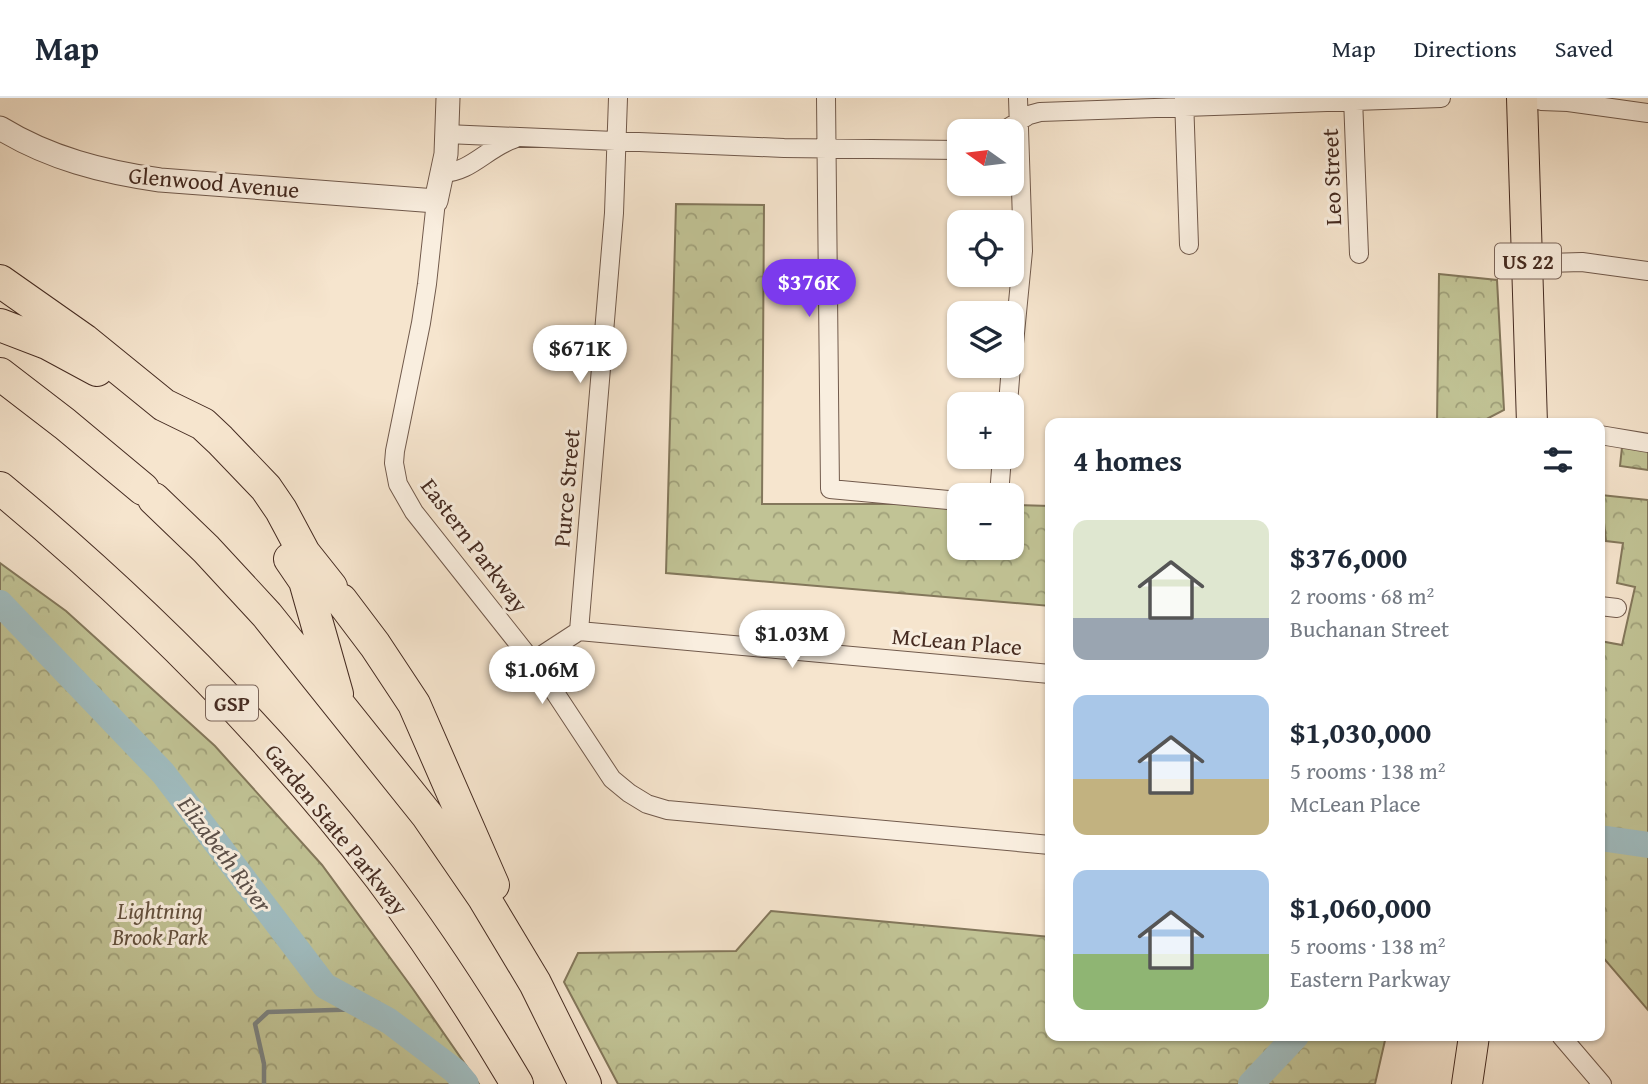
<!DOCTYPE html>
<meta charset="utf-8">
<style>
:root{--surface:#fff;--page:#f6f6f7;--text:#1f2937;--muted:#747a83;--line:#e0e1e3;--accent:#7c3aed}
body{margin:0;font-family:"Gentium Book Plus",serif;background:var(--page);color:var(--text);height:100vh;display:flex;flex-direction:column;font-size:26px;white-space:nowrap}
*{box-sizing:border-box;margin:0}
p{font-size:23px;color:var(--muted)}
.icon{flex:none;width:38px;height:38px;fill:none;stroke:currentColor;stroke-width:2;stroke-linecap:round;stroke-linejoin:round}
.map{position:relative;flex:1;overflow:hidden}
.sheet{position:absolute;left:1045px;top:320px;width:560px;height:623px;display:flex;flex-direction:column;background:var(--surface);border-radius:14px;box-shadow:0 2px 5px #0004}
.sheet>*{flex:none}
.needle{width:46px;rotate:284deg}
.tools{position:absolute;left:947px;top:21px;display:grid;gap:14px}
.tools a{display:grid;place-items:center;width:77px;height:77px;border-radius:14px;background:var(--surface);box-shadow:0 2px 5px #0004;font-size:35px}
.price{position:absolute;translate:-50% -60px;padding:0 16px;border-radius:24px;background:#fff;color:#222;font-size:23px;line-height:46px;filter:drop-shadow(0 2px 4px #0008)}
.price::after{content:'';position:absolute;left:50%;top:42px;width:21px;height:16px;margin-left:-10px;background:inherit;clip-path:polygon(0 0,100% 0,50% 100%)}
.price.active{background:var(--accent);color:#fff}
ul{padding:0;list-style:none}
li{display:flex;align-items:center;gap:21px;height:175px;padding:0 28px}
li span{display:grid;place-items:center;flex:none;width:196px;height:140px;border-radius:14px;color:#555}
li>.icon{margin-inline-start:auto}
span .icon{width:84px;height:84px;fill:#fffc;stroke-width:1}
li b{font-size:30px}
h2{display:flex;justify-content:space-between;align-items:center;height:84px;padding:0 28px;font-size:30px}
header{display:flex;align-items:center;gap:42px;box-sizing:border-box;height:98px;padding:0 35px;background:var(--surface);border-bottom:2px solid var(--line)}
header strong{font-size:33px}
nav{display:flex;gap:38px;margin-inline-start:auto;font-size:24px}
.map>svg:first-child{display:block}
.forest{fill:url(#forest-crowns);stroke:#83775b;stroke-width:2}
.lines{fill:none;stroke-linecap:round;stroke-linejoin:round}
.stream{stroke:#7c8381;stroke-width:4.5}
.river{stroke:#a0bdc1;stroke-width:26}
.minor-casing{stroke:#715a4c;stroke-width:20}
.tertiary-casing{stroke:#715a4c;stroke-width:25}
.trunk-casing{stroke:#452b21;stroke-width:32}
.motorway-casing{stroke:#452b21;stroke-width:34}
.minor{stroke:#f9eedf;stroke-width:18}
.tertiary{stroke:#f9eedf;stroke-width:23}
.trunk{stroke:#f6e5ce;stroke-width:30}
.motorway{stroke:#f6e5ce;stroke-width:32}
.labels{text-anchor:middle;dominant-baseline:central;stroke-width:6;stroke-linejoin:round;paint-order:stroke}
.shield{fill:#f9eedf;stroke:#7b665a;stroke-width:2}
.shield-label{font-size:21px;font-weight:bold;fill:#452b21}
.street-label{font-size:23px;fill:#452b21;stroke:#f9eedf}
.park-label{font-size:23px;font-style:italic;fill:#64513e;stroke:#f9eedf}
.water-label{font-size:24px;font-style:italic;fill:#5c5049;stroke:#f9eedf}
</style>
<header>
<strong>Map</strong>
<nav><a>Map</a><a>Directions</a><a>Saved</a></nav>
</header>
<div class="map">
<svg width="1648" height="986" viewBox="0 0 1648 986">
<defs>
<pattern id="forest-crowns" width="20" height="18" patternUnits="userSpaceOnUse" patternTransform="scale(1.75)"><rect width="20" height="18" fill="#c1c395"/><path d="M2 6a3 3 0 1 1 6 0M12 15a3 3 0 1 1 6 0" fill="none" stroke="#9f9f79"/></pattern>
</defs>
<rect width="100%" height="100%" fill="#f6e5ce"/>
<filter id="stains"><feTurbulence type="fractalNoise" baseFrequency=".00286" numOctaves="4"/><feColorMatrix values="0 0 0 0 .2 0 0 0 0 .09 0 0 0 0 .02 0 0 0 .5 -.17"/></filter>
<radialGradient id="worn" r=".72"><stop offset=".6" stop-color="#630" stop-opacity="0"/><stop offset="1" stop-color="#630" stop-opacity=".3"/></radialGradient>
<path class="forest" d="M676,106L764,107L762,406H959V450H1012V407L1050,408V508L666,475Z
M1439,176L1497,182L1504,312L1479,325H1437Z
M1623,340L1648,345V372L1620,368Z
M1601,397L1648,402V912L1600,856V543L1622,547L1635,489L1617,485L1623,445L1606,443Z
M0,465L66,513L215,648L322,767L413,891L479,986H0Z
M771,813L1050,839V938H1386L1375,986H618L564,884L578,855L736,853Z"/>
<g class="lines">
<path class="stream" d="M264,986V966L255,926L268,914L366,911"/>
<path class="river" d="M0,505L163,675L325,888L389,923L455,973L466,986
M1600,740L1648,747
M1251,986L1296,938"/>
<g class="minor-casing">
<path id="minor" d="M826,0L830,391L959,403
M1184,0L1189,147
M1353,0L1359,156
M1541,3L1568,4L1648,15
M1003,33L1029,17L1040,14L1441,0
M446,36L784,50L959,52
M442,75C470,75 488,49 514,41
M436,103L427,186L421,225L395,353L394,365L398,386L414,414L544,578L612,681L629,695L647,706L667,712L1050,747
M1547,165L1582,164L1648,173
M1012,266L1023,153L1018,0
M1008,306L1011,268
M1600,337L1648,345
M999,397L1002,359
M1600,508L1617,510
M579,533L614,115L618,0
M533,563L579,533L1050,576
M1561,938L1602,986"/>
</g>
<g class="tertiary-casing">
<path id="tertiary" d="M0,30C49,60 103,74 160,82L436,103L446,56L448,0"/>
</g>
<g class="trunk-casing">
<path id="trunk" d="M1522,0L1532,326
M1467,986L1474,938"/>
</g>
<g class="motorway-casing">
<path id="motorway" d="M0,183L84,242L164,307L203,326L220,342L266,390L281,412L304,455L331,489
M0,227L47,245L97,272
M0,276L65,326L143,391
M0,390C140,506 269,634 380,779C430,845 475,915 517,986
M154,401L206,451L267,517L427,717L484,800L535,885L585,986
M290,461L305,483L337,596
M341,502L375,547L414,606L493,787"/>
</g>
<use href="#minor" class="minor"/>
<use href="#tertiary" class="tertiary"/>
<use href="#trunk" class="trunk"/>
<use href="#motorway" class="motorway"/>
</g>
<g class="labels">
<g class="shield">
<rect x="1495" y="145.5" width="66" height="35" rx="5"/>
<rect x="206" y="587.5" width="52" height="35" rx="5"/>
</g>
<g class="shield-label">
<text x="1528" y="163">US 22</text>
<text x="232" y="605">GSP</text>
</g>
<g class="street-label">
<text transform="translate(1331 79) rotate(-92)">Leo Street</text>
<text transform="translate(214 84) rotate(5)">Glenwood Avenue</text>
<text transform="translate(566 390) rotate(-85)">Purce Street</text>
<text transform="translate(475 447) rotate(53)">Eastern Parkway</text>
<text transform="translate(957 543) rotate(5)">McLean Place</text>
<text transform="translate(337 731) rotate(51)">Garden State Parkway</text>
</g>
<g class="park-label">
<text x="160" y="812">Lightning<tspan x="160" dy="26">Brook Park</tspan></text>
</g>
<g class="water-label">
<text transform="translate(225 756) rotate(53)">Elizabeth River</text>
</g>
</g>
<rect width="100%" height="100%" filter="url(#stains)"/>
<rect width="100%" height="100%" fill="url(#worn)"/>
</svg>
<div class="tools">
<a><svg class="needle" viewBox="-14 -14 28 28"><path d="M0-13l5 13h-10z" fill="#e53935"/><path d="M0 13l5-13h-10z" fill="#747a83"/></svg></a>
<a><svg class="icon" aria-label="locate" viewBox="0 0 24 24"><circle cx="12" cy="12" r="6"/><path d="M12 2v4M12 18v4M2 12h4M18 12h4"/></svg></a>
<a><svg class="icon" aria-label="layers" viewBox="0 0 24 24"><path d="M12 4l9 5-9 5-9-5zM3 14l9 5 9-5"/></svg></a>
<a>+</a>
<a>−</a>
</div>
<b class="price active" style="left:809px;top:221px">$376K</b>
<b class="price" style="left:580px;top:287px">$671K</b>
<b class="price" style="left:792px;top:572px">$1.03M</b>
<b class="price" style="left:542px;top:608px">$1.06M</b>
<section class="sheet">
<h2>4 homes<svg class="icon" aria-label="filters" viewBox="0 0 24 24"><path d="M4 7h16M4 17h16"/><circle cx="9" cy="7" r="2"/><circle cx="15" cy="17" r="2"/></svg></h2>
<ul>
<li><span style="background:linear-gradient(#dfe7d0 70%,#9aa5b1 0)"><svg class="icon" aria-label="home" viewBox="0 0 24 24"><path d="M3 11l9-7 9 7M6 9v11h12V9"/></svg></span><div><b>$376,000</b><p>2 rooms · 68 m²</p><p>Buchanan Street</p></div></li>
<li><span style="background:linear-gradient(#a9c7e8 60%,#c2b280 0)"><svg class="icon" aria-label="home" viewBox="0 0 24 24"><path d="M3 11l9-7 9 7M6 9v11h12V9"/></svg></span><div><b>$1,030,000</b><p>5 rooms · 138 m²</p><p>McLean Place</p></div></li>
<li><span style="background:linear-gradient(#a9c7e8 60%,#8fb573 0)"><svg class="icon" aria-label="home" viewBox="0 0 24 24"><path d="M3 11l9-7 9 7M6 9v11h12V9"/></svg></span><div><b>$1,060,000</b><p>5 rooms · 138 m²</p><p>Eastern Parkway</p></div></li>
</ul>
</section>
</div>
